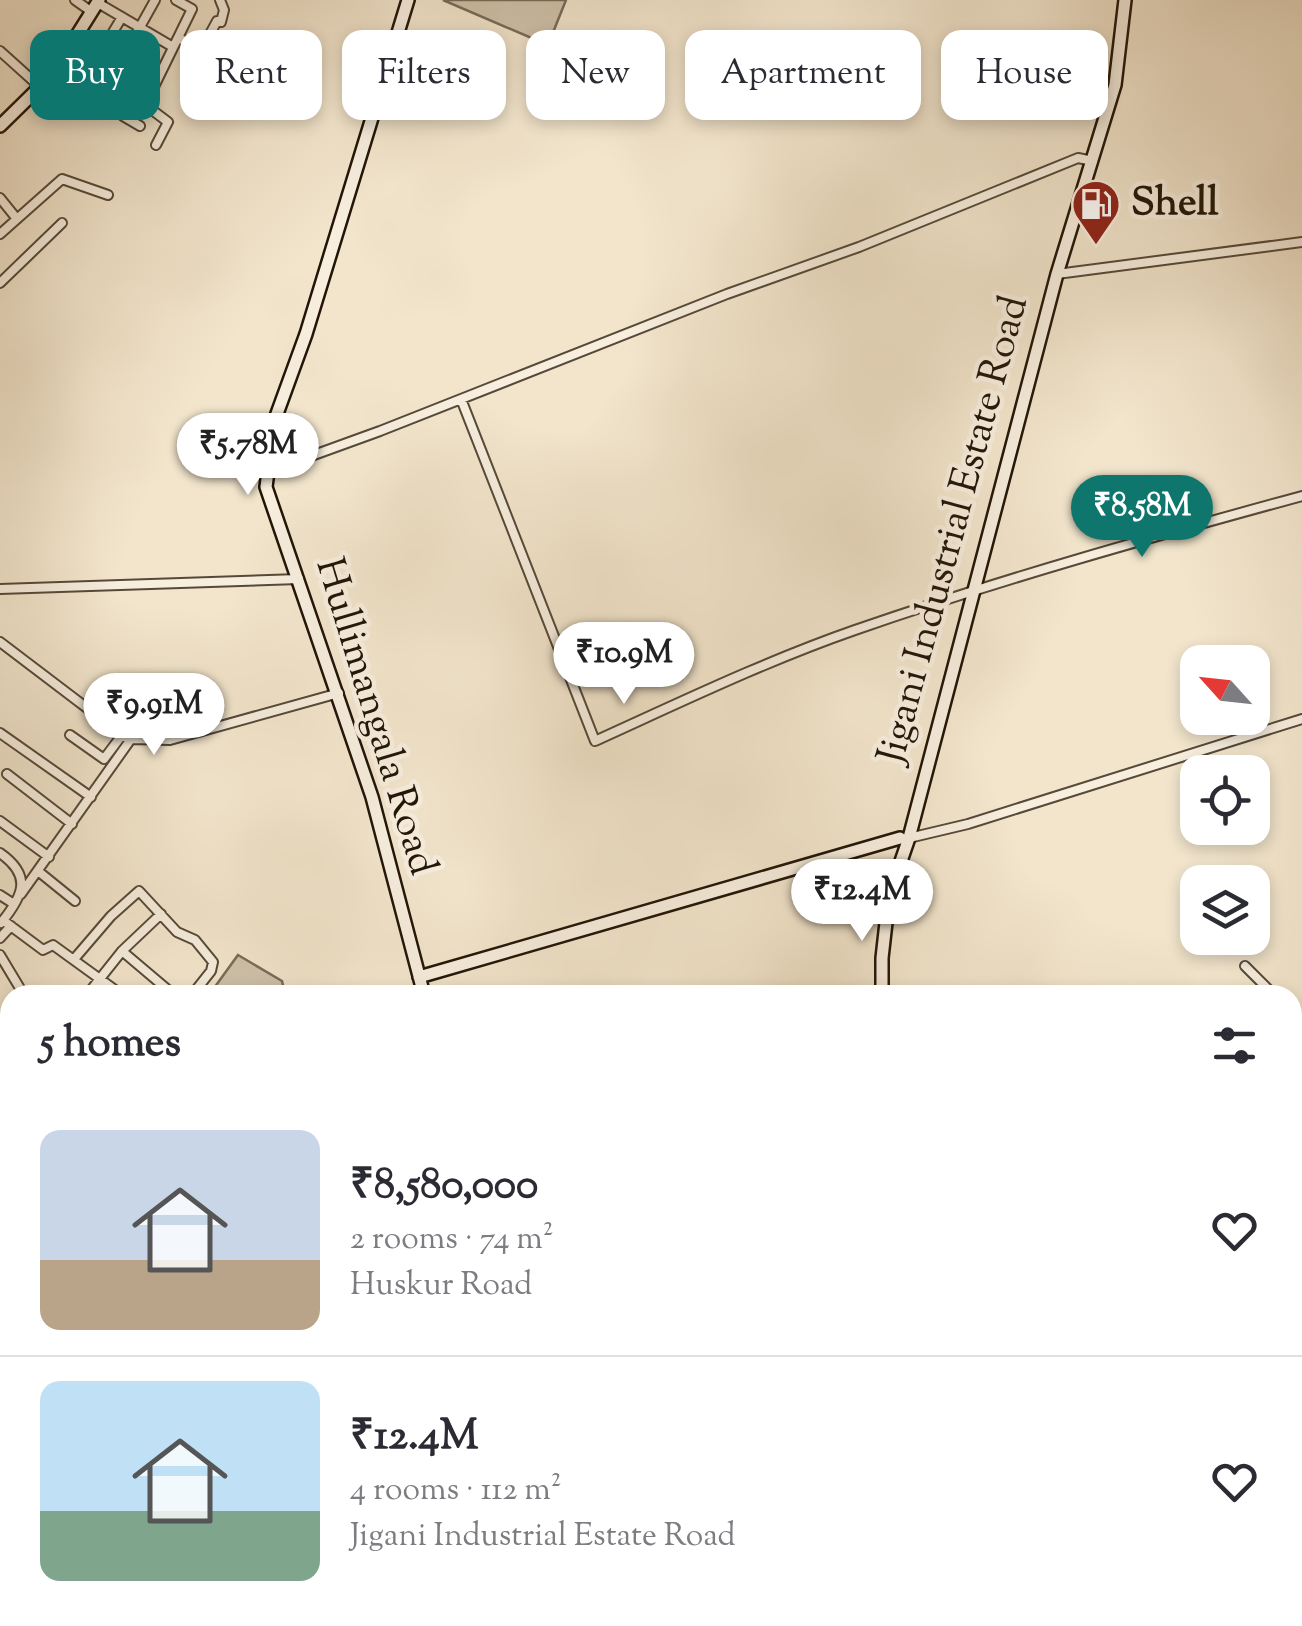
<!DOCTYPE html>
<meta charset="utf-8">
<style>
:root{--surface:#fff;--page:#f2f2f3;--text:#2b2b33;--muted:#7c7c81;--line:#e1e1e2;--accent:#0f766e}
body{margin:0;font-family:"Sorts Mill Goudy",serif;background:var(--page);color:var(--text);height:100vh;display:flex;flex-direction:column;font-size:38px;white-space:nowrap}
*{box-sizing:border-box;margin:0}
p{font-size:32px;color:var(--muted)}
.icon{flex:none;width:55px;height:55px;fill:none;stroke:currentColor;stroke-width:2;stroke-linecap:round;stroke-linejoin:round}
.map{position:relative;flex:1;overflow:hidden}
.details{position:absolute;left:0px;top:985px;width:1302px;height:642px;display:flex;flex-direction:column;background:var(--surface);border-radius:30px 30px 0 0;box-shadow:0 5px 15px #0003}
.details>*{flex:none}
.top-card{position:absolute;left:30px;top:30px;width:1242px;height:90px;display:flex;gap:20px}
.needle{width:65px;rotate:297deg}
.buttons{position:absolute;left:1180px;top:645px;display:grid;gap:20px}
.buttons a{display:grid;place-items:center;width:90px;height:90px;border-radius:20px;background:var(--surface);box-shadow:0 5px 15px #0003;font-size:50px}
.price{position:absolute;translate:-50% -85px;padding:0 22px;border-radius:35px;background:#fff;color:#222;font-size:32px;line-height:65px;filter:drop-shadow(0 2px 5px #0008)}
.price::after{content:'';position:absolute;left:50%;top:60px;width:30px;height:22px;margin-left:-15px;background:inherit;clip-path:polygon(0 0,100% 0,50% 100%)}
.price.active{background:var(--accent);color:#fff}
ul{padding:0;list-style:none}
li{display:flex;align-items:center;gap:30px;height:250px;padding:0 40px}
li+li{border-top:2px solid var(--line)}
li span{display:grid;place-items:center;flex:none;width:280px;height:200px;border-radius:20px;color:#555}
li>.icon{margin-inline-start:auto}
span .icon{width:120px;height:120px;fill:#fffc;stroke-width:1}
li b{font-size:42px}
h2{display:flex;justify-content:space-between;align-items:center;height:120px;padding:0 40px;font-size:42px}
.chip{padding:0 35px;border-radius:20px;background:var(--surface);box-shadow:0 5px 15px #0003;font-size:35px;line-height:90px}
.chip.active{background:var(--accent);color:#fff}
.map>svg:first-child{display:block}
.green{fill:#cfc2ab;stroke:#786c59;stroke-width:2.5}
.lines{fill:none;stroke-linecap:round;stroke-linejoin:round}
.stream{stroke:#746755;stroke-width:2.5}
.street-casing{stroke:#564938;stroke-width:12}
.secondary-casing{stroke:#221507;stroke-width:16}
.street{stroke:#f7eede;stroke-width:8}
.secondary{stroke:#f7eede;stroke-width:11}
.labels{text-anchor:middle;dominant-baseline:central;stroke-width:9;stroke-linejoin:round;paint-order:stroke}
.poi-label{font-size:40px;font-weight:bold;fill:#221507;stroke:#f7eede;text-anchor:start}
.street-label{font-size:40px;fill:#221507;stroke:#f7eede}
</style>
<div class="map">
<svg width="1302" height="1626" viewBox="0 0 1302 1626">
<rect width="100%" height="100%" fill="#f2e5cc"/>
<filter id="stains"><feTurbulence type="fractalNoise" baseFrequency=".002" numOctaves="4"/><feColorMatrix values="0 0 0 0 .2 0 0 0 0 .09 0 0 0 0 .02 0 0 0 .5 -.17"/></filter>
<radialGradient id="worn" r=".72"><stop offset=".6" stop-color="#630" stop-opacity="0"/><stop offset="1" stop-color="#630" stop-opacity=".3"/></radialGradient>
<path class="green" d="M443,0H566L554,30L543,43Z
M238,955L282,981L285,995H209Z"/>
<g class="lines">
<path class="stream" d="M0,1114L10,1118"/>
<g class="street-casing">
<path id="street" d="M75,0L92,12
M98,3L173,47
M178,38L192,44L205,43L217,21L221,22L224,10L220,0
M70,50L111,79L155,0
M0,51L40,87
M92,67L122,17
M111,79L168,122L156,145
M135,96L123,116L140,126
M146,103L192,9L176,0
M0,198L17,219
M0,234L62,179L108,195
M1057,274L1302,242
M0,283L62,223
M461,399L595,741C681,702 766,661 855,630C1002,579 1152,537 1302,496
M267,472L380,431L727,294L859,247L1078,158L1093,161
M0,589L299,579
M0,642L129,740
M0,733L91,797
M70,735L104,759L122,735
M7,774L72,824
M0,821L49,857
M909,838L968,824L1302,719
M0,853C33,876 23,896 1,923
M38,871L75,901
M21,894L131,739L170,740L339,693
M0,895L14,904
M4,921L43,950L53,945L122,995
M0,938L11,926
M122,951L174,995
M0,955L24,995
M75,958L111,916L139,891L177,932L195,940L213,962L211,971L192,995
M1245,966L1274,995
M87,995L122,951L161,914
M1292,1014L1302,1023
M0,1072L10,1061
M1292,1163L1302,1154
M1292,1227L1302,1235
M0,1329L10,1332
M0,1397L10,1404
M1292,1453L1302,1448
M0,1493L10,1500
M0,1527L10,1535
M0,1564L10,1572
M0,1608L10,1589
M69,1618L76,1623
M126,1618L138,1626
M299,1618L322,1626
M513,1618L521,1626
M555,1618L563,1626
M826,1618L833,1626
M850,1618L859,1626
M900,1618L936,1626
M378,1626L386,1618
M995,1626L1002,1618
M1152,1626L1157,1618
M1197,1626L1202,1618
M1237,1626L1241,1618"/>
</g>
<g class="secondary-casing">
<path id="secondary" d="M408,0L306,334L274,422L266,487L372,797L424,995
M0,126L52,75L99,0
M419,977L900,838
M882,995V958L889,896L909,838L1057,274L1115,85L1125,0
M0,1273L10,1284
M985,1618L993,1626
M413,1626L422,1618
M800,1626L801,1618
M810,1626V1618"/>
</g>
<use href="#street" class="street"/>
<use href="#secondary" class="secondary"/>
</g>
<defs>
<g id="fuel-pin" transform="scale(2.5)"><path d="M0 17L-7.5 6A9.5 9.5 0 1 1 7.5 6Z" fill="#8f2418" stroke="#f7eede"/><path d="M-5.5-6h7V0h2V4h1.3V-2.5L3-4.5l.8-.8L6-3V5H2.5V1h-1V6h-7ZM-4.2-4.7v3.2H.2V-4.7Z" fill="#fff"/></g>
</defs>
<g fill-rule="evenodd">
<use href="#fuel-pin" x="1096" y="204"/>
</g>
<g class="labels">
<g class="poi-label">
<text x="1131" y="204">Shell</text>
</g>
<g class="street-label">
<text transform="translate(955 530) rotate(-75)">Jigani Industrial Estate Road</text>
<text transform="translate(374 717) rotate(73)">Hullimangala Road</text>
</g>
</g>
<rect width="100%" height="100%" filter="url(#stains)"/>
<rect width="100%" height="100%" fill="url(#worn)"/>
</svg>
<div class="buttons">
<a><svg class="needle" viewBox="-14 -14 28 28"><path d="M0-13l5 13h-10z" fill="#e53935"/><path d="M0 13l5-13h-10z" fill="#7c7c81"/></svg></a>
<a><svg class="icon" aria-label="locate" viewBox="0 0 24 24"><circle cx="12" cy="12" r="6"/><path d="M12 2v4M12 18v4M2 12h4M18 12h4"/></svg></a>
<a><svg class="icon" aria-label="layers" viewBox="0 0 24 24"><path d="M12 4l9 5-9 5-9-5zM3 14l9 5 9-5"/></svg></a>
</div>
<b class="price" style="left:248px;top:498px">₹5.78M</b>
<b class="price active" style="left:1142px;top:560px">₹8.58M</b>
<b class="price" style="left:624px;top:707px">₹10.9M</b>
<b class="price" style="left:154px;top:758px">₹9.91M</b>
<b class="price" style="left:862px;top:944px">₹12.4M</b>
<div class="top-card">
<a class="chip active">Buy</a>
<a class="chip">Rent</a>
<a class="chip">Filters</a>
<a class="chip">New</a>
<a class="chip">Apartment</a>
<a class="chip">House</a>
</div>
<section class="details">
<h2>5 homes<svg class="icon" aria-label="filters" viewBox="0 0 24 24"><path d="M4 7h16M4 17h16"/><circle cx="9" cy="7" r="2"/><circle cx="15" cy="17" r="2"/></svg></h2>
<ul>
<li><span style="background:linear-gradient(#c9d6e8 65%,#b9a48a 0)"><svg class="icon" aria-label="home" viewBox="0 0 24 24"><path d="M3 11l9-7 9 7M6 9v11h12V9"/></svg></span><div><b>₹8,580,000</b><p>2 rooms · 74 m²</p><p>Huskur Road</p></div><svg class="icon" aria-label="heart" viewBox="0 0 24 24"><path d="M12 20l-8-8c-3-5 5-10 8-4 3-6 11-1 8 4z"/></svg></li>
<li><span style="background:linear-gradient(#bfe0f5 65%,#7fa58c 0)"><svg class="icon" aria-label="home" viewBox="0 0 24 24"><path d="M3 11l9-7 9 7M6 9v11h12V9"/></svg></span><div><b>₹12.4M</b><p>4 rooms · 112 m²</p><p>Jigani Industrial Estate Road</p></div><svg class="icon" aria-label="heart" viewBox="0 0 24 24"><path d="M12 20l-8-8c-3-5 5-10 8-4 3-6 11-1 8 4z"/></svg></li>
</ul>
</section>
</div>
